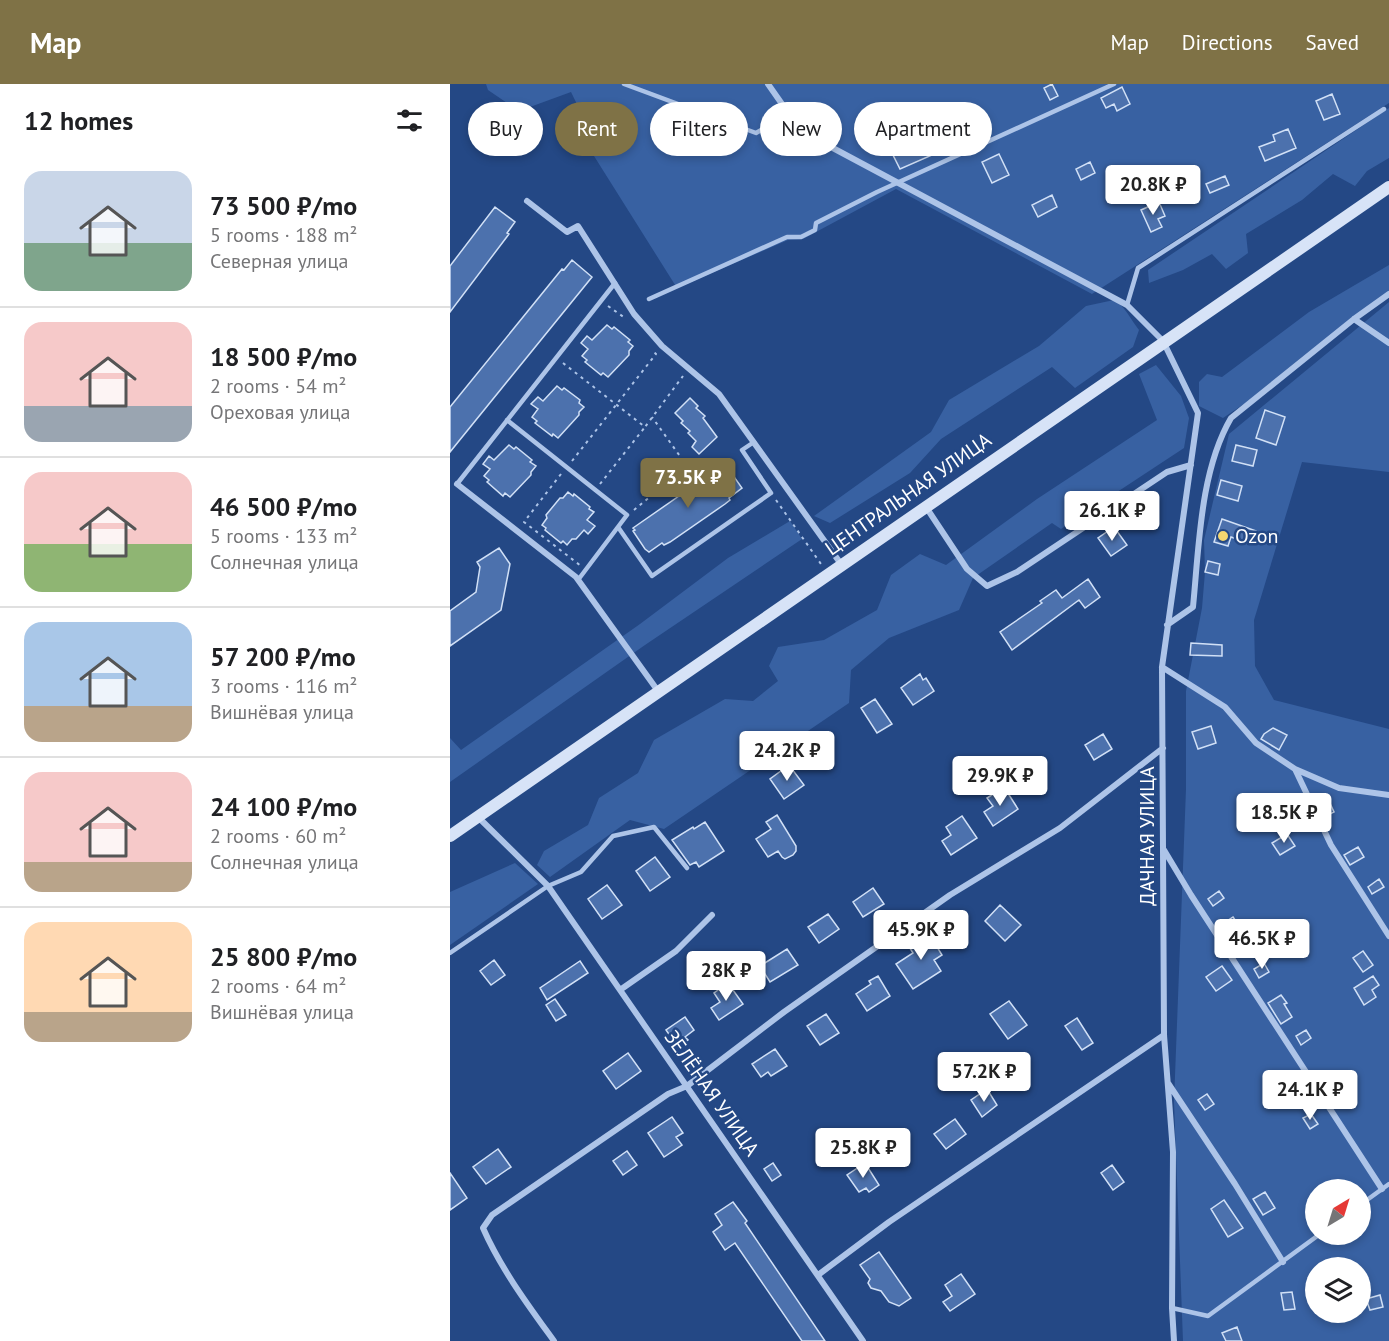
<!DOCTYPE html>
<meta charset="utf-8">
<style>
:root{--surface:#fff;--page:#f2f2f2;--text:#202124;--muted:#757577;--line:#e0e0e0;--accent:#7f7246}
body{margin:0;font-family:"PT Sans",sans-serif;background:var(--page);color:var(--text);height:100vh;display:flex;flex-direction:column;font-size:22px;white-space:nowrap}
*{box-sizing:border-box;margin:0}
p{font-size:20px;color:var(--muted)}
.icon{flex:none;width:33px;height:33px;fill:none;stroke:currentColor;stroke-width:2;stroke-linecap:round;stroke-linejoin:round}
.map{position:relative;flex:1;overflow:hidden}
.panel{display:flex;flex-direction:column;background:var(--surface);width:450px}
.panel>*{flex:none}
.banner{position:absolute;left:18px;top:18px;width:570px;height:54px;display:flex;gap:12px}
.needle{width:39px;rotate:38deg}
.controls{position:absolute;left:855px;top:1095px;display:grid;gap:12px}
.controls a{display:grid;place-items:center;width:66px;height:66px;border-radius:50%;background:var(--surface);box-shadow:0 3px 9px #0003;font-size:30px}
.price{position:absolute;translate:-50% -51px;padding:0 14px;border-radius:6px;background:#fff;color:#222;font-size:20px;line-height:39px;filter:drop-shadow(0 2px 3px #0008)}
.price::after{content:'';position:absolute;left:50%;top:36px;width:18px;height:14px;margin-left:-9px;background:inherit;clip-path:polygon(0 0,100% 0,50% 100%)}
.price.on{background:var(--accent);color:#fff}
ul{padding:0;list-style:none}
li{display:flex;align-items:center;gap:18px;height:150px;padding:0 24px}
li+li{border-top:2px solid var(--line)}
li span{display:grid;place-items:center;flex:none;width:168px;height:120px;border-radius:18px;color:#555}
li>.icon{margin-inline-start:auto}
span .icon{width:72px;height:72px;fill:#fffc;stroke-width:1}
li b{font-size:26px}
h2{display:flex;justify-content:space-between;align-items:center;height:72px;padding:0 24px;font-size:26px}
.tag{padding:0 21px;border-radius:27px;background:var(--surface);box-shadow:0 3px 9px #0003;font-size:21px;line-height:54px}
.tag.on{background:var(--accent);color:#fff}
header{display:flex;align-items:center;gap:36px;box-sizing:border-box;height:84px;padding:0 30px;background:var(--accent);color:#fff}
header strong{font-size:28px}
nav{display:flex;gap:33px;margin-inline-start:auto;font-size:21px}
main{display:flex;flex:1;min-height:0}
.map>svg:first-child{display:block}
.green{fill:#3861a2;fill-rule:evenodd}
.building{fill:#4c71ad;stroke:#d1e0f6;stroke-width:1.5}
.lines{fill:none;stroke-linecap:round;stroke-linejoin:round}
.path{stroke:#adc4e8;stroke-width:2;stroke-dasharray:3 4.5;stroke-linecap:butt}
.lane{stroke:#adc4e8;stroke-width:4.5}
.street{stroke:#adc4e8;stroke-width:6}
.secondary{stroke:#d7e3f7;stroke-width:12}
.poi-dot{fill:#f3d670;stroke:#244885;stroke-width:2}
.labels{text-anchor:middle;dominant-baseline:central;stroke-width:5;stroke-linejoin:round;paint-order:stroke}
.street-label{font-size:20px;fill:#fff;stroke:#244885}
.poi-label{font-size:20px;fill:#fff;stroke:#244885;text-anchor:start}
</style>
<header>
<strong>Map</strong>
<nav><a>Map</a><a>Directions</a><a>Saved</a></nav>
</header>
<main>
<section class="panel">
<h2>12 homes<svg class="icon" aria-label="filters" viewBox="0 0 24 24"><path d="M4 7h16M4 17h16"/><circle cx="9" cy="7" r="2"/><circle cx="15" cy="17" r="2"/></svg></h2>
<ul>
<li><span style="background:linear-gradient(#c9d6e8 60%,#7fa58c 0)"><svg class="icon" aria-label="home" viewBox="0 0 24 24"><path d="M3 11l9-7 9 7M6 9v11h12V9"/></svg></span><div><b>73 500 ₽/mo</b><p>5 rooms · 188 m²</p><p>Северная улица</p></div></li>
<li><span style="background:linear-gradient(#f6c9c9 70%,#9aa5b1 0)"><svg class="icon" aria-label="home" viewBox="0 0 24 24"><path d="M3 11l9-7 9 7M6 9v11h12V9"/></svg></span><div><b>18 500 ₽/mo</b><p>2 rooms · 54 m²</p><p>Ореховая улица</p></div></li>
<li><span style="background:linear-gradient(#f6c9c9 60%,#8fb573 0)"><svg class="icon" aria-label="home" viewBox="0 0 24 24"><path d="M3 11l9-7 9 7M6 9v11h12V9"/></svg></span><div><b>46 500 ₽/mo</b><p>5 rooms · 133 m²</p><p>Солнечная улица</p></div></li>
<li><span style="background:linear-gradient(#a9c7e8 70%,#b9a48a 0)"><svg class="icon" aria-label="home" viewBox="0 0 24 24"><path d="M3 11l9-7 9 7M6 9v11h12V9"/></svg></span><div><b>57 200 ₽/mo</b><p>3 rooms · 116 m²</p><p>Вишнёвая улица</p></div></li>
<li><span style="background:linear-gradient(#f6c9c9 75%,#b9a48a 0)"><svg class="icon" aria-label="home" viewBox="0 0 24 24"><path d="M3 11l9-7 9 7M6 9v11h12V9"/></svg></span><div><b>24 100 ₽/mo</b><p>2 rooms · 60 m²</p><p>Солнечная улица</p></div></li>
<li><span style="background:linear-gradient(#ffd9b3 75%,#b9a48a 0)"><svg class="icon" aria-label="home" viewBox="0 0 24 24"><path d="M3 11l9-7 9 7M6 9v11h12V9"/></svg></span><div><b>25 800 ₽/mo</b><p>2 rooms · 64 m²</p><p>Вишнёвая улица</p></div></li>
</ul>
</section>
<div class="map">
<svg width="939" height="1257" viewBox="0 0 939 1257">
<rect width="100%" height="100%" fill="#244885"/>
<path class="green" d="M36,0H939V19L642,210L446,105L353,155L338,156L227,204L144,72L146,59L121,8L69,27L38,6Z
M939,24V74L917,87L905,102L883,90L852,116L796,150L798,169L776,185L762,170L733,186L699,199L698,186Z
M939,181V210L852,273L797,318L773,334L749,322V298L757,290L772,293L859,228Z
M664,216C675,222 681,236 689,246L683,263L625,304L602,283L491,355L460,389L380,439L364,432L481,348L499,316L589,262L636,222Z
M939,218V388L852,378L804,536L805,582L824,616L939,645V1257H733L724,1018L736,705V607L752,524L755,488L754,456L779,350ZM866,1106H910V1150H866ZM866,1184H910V1228H866Z
M706,281L731,312L739,334L734,364L611,445L602,439L523,494L509,526L439,554L401,586L399,619L214,745L180,736L100,793L87,781L94,767L138,741L149,714L188,689L204,656L275,615L303,617L328,597L319,582L328,563L374,556L427,526L441,491L470,470L496,481L587,415L707,336L689,290Z
M340,437L352,455L195,561L0,698V654L11,666L190,540L278,474Z
M65,779L88,800L0,861V808Z"/>
<path class="building" d="M602,0L608,12L600,16L594,4Z
M672,3L680,20L667,27L664,20L656,24L651,14Z
M882,10L890,30L874,36L866,17Z
M838,45L846,64L815,77L809,63L825,57L823,51Z
M482,54L489,68L450,85L443,71Z
M549,70L559,91L542,99L532,78Z
M640,78L645,89L631,96L626,85Z
M775,92L779,101L760,109L756,100Z
M602,111L607,123L588,133L582,121Z
M709,118L715,132L708,135L712,143L701,148L691,126Z
M45,123L65,138L57,149L59,150L0,228V182Z
M122,176L142,193L0,368V323L112,185L114,186Z
M157,241L162,245L164,243L180,256L178,258L183,262L179,267V271L158,293L153,289L151,291L135,278L137,276L132,272L138,265L131,259L137,252L142,256Z
M107,302L112,306L114,304L130,316L129,319L134,323L129,328V331L108,354L103,350L102,352L85,339L87,337L82,333L88,325L81,320L88,313L93,317Z
M240,314L248,322L246,324L255,332L253,334L267,353L249,370L242,363L246,357L238,349L240,347L231,339L233,337L225,329Z
M815,326L835,333L826,361L806,354Z
M59,361L64,365L66,363L82,376L80,378L86,382L81,388V391L60,413L55,409L53,412L37,398L39,396L34,392L40,385L33,380L39,372L44,376Z
M786,361L807,366L803,382L782,377Z
M275,380L292,404L279,414L280,416L275,420L220,458L214,461L212,459L199,468L195,465L183,447L185,446L183,444Z
M771,396L792,402L788,417L767,411Z
M118,408L123,412L124,410L140,423L139,425L144,428L137,436L145,442L138,450L134,446L126,455H122L117,461L113,457L111,459L95,446L96,444L92,441L97,434L96,431L110,414H113Z
M772,435L806,447L801,460L781,453L778,462L764,458Z
M664,443L677,461L661,472L648,454Z
M49,464L60,480L51,526L0,562V527L26,508L30,483L27,478Z
M758,477L770,480L768,491L755,488Z
M638,495L650,513L635,524L629,516L562,566L550,548L592,519L590,517L606,506L612,514Z
M741,559L772,561V572L740,571Z
M470,590L473,596L476,594L484,607L463,621L451,604Z
M425,615L442,640L427,649L411,624Z
M761,642L766,659L748,665L742,648Z
M823,644L837,651L829,666L811,655L814,650Z
M653,650L662,665L644,676L635,661Z
M339,681L354,701L334,715L320,695Z
M554,703L568,725L543,742L534,728L543,722L537,714Z
M878,715L884,728L874,733L868,721Z
M327,731L346,762V767L343,771L335,775L332,773L328,767L318,773L306,755L321,745L316,738Z
M512,732L527,754L501,771L492,757L501,751L496,743Z
M255,738L274,767L249,783L246,778L240,781L222,756L243,743L244,745Z
M837,750L845,762L830,771L822,759Z
M908,763L914,773L900,781L894,771Z
M205,773L220,793L200,807L186,787Z
M929,795L934,803L922,810L918,803Z
M157,801L172,821L152,835L138,815Z
M423,804L434,820L413,833L403,818Z
M769,807L774,814L763,822L758,815Z
M550,821L571,841L555,857L535,837Z
M378,830L389,845L369,859L358,843Z
M783,833L792,846L782,852L774,839Z
M478,848L492,871L484,876L491,887L463,905L446,880L463,869L458,861Z
M337,865L348,881L320,898L310,882Z
M913,867L923,881L913,888L903,874Z
M44,876L55,891L41,901L30,887Z
M130,877L138,889L97,916L90,904Z
M814,879L819,888L809,894L804,885Z
M772,882L782,896L766,907L756,893Z
M428,892L440,912L417,927L406,910L421,900L419,897Z
M923,892L929,901L922,906L926,913L914,921L904,904Z
M278,899L293,920L269,936L261,924L270,918L264,909Z
M831,911L837,919L834,920L842,933L831,940L818,919Z
M105,915L116,931L106,937L96,921Z
M559,917L577,941L558,955L540,930Z
M376,930L389,949L370,961L357,942Z
M235,933L244,946L235,953L238,956L228,963L216,946Z
M627,934L643,959L632,966L615,942Z
M856,946L861,954L851,961L846,952Z
M325,965L337,982L321,992L318,988L311,993L302,980Z
M178,969L191,987L166,1005L153,987Z
M898,1000L906,1011L889,1023L881,1011Z
M537,1005L547,1021L532,1033L521,1016Z
M757,1010L764,1020L755,1026L748,1016Z
M861,1030L868,1040L860,1045L853,1034Z
M222,1033L233,1049L226,1053L232,1061L214,1073L198,1049Z
M505,1035L516,1050L496,1065L484,1050Z
M48,1065L61,1083L36,1100L23,1083Z
M177,1067L187,1081L173,1091L163,1077Z
M323,1079L331,1091L322,1097L314,1085Z
M415,1079L429,1101L419,1108L416,1104L409,1108L397,1091Z
M662,1081L674,1098L663,1106L651,1089Z
M0,1089L17,1114L0,1126Z
M815,1108L825,1124L813,1131L803,1115Z
M774,1116L793,1144L778,1153L761,1125Z
M283,1118L297,1137L295,1139L375,1257H352L285,1159L275,1166L263,1148L272,1141L265,1130Z
M429,1168L461,1214L449,1222L439,1218L431,1207L421,1204L418,1199L420,1195L410,1181Z
M511,1190L525,1210L500,1227L493,1218L502,1212L495,1201Z
M842,1208L845,1225L834,1226L831,1209Z
M930,1211L933,1223L920,1226L916,1215Z
M787,1243L792,1257H776L772,1249Z"/>
<g class="lines">
<path class="path" d="M158,222L175,234
M113,279L195,343L233,292
M122,377L206,270L204,268
M111,390L74,438L131,482
M150,400L195,343
M326,416L371,480
M184,426L237,382L202,333"/>
<path class="lane" d="M174,0L306,49L339,30
M199,215L337,153H351L365,146L366,139L427,108L664,0
M677,221L688,184L934,25
M57,336L177,431L128,496
M7,400L165,199
M168,443L202,492L321,409L292,366L304,358
M0,869L98,802L131,788L163,752L204,743L237,784
M910,1121L939,1100
M722,1224L758,1232L870,1150"/>
<path class="street" d="M318,0L339,30L366,55L677,221L713,257L748,329L712,583L714,951L723,1068L722,1224L724,1257
M77,117L117,148L128,142L184,230L212,262L269,310L391,480
M904,235L939,259
M7,400L126,493L208,607
M476,423L517,485L537,502L567,488L717,388L741,381
M717,541L743,523C749,463 750,387 781,334L904,235L939,210
M712,583L775,623L806,659L845,685L881,761L939,852
M845,685L889,704L939,711
M28,733L98,802L413,1257
M714,766L741,811L932,1105
M170,906L226,867L262,831
M718,999L785,1100L833,1178
M368,1191L439,1138L714,951
M104,1257C78,1221 51,1185 33,1144L42,1131L218,1010L237,1002L334,928L500,811L610,744L713,664"/>
<path class="secondary" d="M0,752L939,103"/>
</g>
<circle class="poi-dot" cx="773" cy="452" r="6"/>
<g class="labels">
<g class="street-label">
<text transform="translate(458 410) rotate(-35)">ЦЕНТРАЛЬНАЯ УЛИЦА</text>
<text transform="translate(697 752) rotate(-90)">ДАЧНАЯ УЛИЦА</text>
<text transform="translate(262 1009) rotate(55)">ЗЕЛЁНАЯ УЛИЦА</text>
</g>
<g class="poi-label">
<text x="785" y="452">Ozon</text>
</g>
</g>
</svg>
<div class="controls">
<a><svg class="needle" viewBox="-14 -14 28 28"><path d="M0-13l5 13h-10z" fill="#e53935"/><path d="M0 13l5-13h-10z" fill="#757577"/></svg></a>
<a><svg class="icon" aria-label="layers" viewBox="0 0 24 24"><path d="M12 4l9 5-9 5-9-5zM3 14l9 5 9-5"/></svg></a>
</div>
<b class="price" style="left:703px;top:132px">20.8K ₽</b>
<b class="price on" style="left:238px;top:425px">73.5K ₽</b>
<b class="price" style="left:662px;top:458px">26.1K ₽</b>
<b class="price" style="left:337px;top:698px">24.2K ₽</b>
<b class="price" style="left:550px;top:723px">29.9K ₽</b>
<b class="price" style="left:834px;top:760px">18.5K ₽</b>
<b class="price" style="left:471px;top:877px">45.9K ₽</b>
<b class="price" style="left:812px;top:886px">46.5K ₽</b>
<b class="price" style="left:276px;top:918px">28K ₽</b>
<b class="price" style="left:534px;top:1019px">57.2K ₽</b>
<b class="price" style="left:860px;top:1037px">24.1K ₽</b>
<b class="price" style="left:413px;top:1095px">25.8K ₽</b>
<div class="banner">
<a class="tag">Buy</a>
<a class="tag on">Rent</a>
<a class="tag">Filters</a>
<a class="tag">New</a>
<a class="tag">Apartment</a>
</div>
</div>
</main>
